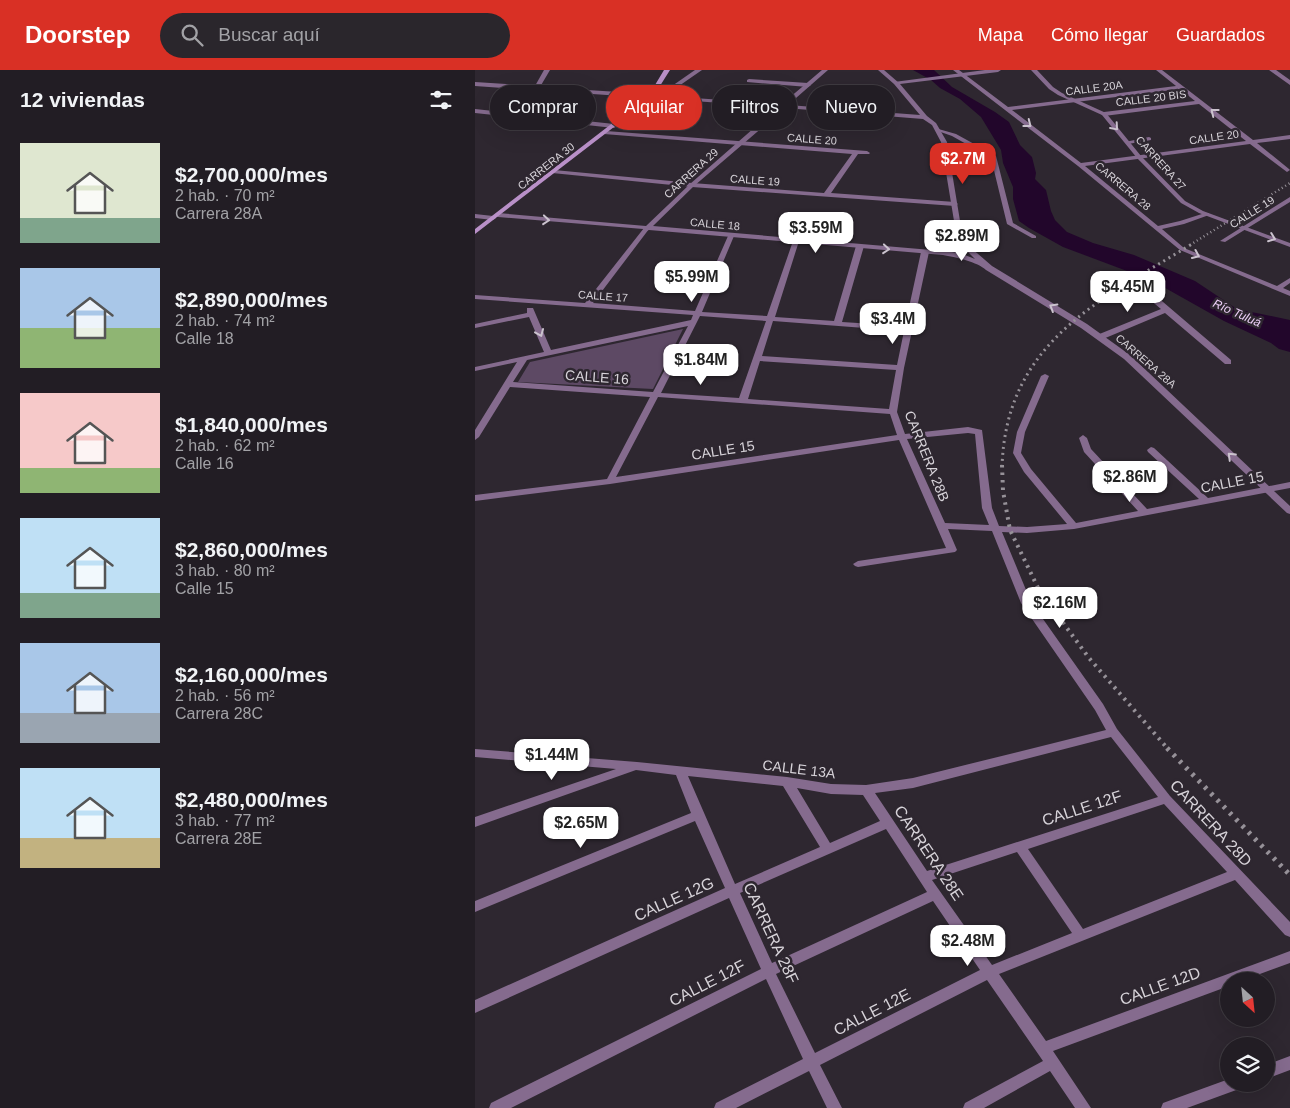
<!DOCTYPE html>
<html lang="es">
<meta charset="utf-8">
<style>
:root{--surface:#221d24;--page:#2a262c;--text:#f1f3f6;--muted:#a2a2a6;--line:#3f3b41;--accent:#d93025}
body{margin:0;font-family:Arial,sans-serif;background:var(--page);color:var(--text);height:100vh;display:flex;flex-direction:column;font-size:19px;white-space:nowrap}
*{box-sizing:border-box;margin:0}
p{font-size:16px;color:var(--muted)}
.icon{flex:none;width:28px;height:28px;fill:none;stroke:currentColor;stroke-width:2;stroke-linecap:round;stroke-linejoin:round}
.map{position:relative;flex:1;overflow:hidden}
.drawer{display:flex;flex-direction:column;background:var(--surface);width:475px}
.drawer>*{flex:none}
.banner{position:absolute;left:15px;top:15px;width:475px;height:45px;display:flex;gap:10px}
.needle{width:32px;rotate:153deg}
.fabs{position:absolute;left:745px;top:902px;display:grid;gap:10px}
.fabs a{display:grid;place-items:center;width:55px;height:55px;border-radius:50%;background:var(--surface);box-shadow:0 5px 20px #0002,0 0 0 1px var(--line);font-size:25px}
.price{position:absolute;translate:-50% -42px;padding:0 11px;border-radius:10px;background:#fff;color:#222;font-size:16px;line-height:32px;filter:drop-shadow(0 1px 2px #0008)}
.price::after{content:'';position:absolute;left:50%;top:30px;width:15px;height:11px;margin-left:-8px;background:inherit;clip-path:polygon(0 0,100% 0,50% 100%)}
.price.on{background:var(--accent);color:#fff}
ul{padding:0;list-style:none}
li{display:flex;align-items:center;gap:15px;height:125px;padding:0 20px}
li span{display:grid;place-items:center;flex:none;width:140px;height:100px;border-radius:0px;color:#555}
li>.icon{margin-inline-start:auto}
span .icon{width:60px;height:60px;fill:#fffc;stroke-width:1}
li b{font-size:21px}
h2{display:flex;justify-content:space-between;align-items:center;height:60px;padding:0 20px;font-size:21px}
.pill{padding:0 18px;border-radius:22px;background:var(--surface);box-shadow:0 5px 20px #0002,0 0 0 1px var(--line);font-size:18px;line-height:45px}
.pill.on{background:var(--accent);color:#fff}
header{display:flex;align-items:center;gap:30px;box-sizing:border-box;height:70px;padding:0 25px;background:var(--accent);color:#fff}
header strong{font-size:24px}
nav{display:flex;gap:28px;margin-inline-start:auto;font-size:18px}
.search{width:350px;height:45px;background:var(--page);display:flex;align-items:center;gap:12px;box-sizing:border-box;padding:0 18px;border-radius:28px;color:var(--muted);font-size:19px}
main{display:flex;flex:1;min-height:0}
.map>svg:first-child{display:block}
.green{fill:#5d4964}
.water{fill:#22062b}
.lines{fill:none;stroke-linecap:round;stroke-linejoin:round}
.minor{fill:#856b8e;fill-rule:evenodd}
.tertiary{fill:#856b8e;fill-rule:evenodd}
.secondary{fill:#b990c8;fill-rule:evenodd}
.rail-far3{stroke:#969198;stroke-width:2.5;stroke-dasharray:1 3;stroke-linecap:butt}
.rail-far2{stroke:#969198;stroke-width:3;stroke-dasharray:2 4;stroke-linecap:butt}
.rail-far1{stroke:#969198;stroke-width:4;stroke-dasharray:2.5 5;stroke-linecap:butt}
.rail{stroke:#969198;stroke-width:5;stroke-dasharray:3 6;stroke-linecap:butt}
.oneway{stroke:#cbc3ce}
.labels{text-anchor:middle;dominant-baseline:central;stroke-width:5;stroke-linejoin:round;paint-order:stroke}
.far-street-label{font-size:11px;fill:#d7d3d9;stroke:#2e2730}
.far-water-label{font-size:12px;font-style:italic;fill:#efd1fa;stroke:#2e2730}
.street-label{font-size:14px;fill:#d7d3d9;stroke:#2e2730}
.near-street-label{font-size:16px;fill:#d7d3d9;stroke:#2e2730}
</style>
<header>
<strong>Doorstep</strong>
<div class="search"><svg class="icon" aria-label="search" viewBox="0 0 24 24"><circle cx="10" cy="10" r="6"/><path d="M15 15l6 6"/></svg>Buscar aquí</div>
<nav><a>Mapa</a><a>Cómo llegar</a><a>Guardados</a></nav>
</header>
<main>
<section class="drawer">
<h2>12 viviendas<svg class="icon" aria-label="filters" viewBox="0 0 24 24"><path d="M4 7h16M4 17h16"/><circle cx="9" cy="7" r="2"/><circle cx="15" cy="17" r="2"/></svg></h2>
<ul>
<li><span style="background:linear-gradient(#dfe7d0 75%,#7fa58c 0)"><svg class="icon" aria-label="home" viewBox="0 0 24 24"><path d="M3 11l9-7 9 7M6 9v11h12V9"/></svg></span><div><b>$2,700,000/mes</b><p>2 hab. · 70 m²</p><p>Carrera 28A</p></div></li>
<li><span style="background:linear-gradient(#a9c7e8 60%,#8fb573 0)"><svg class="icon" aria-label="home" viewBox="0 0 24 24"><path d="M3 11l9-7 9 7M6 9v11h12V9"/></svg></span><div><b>$2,890,000/mes</b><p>2 hab. · 74 m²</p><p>Calle 18</p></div></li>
<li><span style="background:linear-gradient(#f6c9c9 75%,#8fb573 0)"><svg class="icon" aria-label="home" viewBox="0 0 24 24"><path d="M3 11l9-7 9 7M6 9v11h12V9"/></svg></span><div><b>$1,840,000/mes</b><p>2 hab. · 62 m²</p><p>Calle 16</p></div></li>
<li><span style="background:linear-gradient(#bfe0f5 75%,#7fa58c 0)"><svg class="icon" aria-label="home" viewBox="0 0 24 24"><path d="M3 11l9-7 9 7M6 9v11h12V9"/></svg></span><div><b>$2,860,000/mes</b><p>3 hab. · 80 m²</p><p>Calle 15</p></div></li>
<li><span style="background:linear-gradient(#a9c7e8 70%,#9aa5b1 0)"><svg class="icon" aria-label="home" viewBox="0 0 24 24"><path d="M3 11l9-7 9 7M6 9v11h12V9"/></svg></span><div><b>$2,160,000/mes</b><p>2 hab. · 56 m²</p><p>Carrera 28C</p></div></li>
<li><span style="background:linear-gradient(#bfe0f5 70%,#c2b280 0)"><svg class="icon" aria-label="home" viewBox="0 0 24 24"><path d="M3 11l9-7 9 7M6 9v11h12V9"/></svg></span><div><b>$2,480,000/mes</b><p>3 hab. · 77 m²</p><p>Carrera 28E</p></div></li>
</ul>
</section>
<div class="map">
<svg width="815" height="1038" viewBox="0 0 815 1038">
<rect width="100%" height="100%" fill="#2e2730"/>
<path class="green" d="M208,259L178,319L43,312L55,292Z"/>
<path class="water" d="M438,0H459L477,17L520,42L534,52L545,75L557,87L561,103L560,109L571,120L576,141L580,150L592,162L618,173L659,185L720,211L762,239L815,250V282L804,279L796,273L749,251L676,210L588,177L554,158L544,151L538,129V117L528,93L526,80L506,47L485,29L465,18L456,10Z"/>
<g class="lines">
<path class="minor" d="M69,0H75L65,17L175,24L197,16L220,0H227L201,18L176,28L0,16V12L60,16Z
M403,0H409L424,13L419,14Z
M478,0H484L533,37L701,16L681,0H687L778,70L815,65V69L782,73L814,99L815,100L812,102L775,74L610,96L683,156L705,151L730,143H734V145L709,154L687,159L709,178L802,216L815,208V213L808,218L815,221V226L705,180L603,96ZM705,19L720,31L629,42L626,44L629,46L724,34L771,71L606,93L537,40Z
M794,0H801L815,10V15Z
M274,9L333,13L336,15L333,17L272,12V10Z
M0,39L139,54L142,56L139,58L0,43Z
M363,40L368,41L363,49L372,53V60H368L367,55L357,50Z
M460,58L481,64L521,86L538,153L561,166V168H557L532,154L516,88L477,66L460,60Z
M131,61L392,81L395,83L394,84H383L356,123L480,132L483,134L480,136L217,117L77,103V101L79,100L217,113L349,123L377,84L129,64V62Z
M674,67L676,68V70L653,74L650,72Z
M815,127V132L750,172L745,171Z
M0,144L18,146L21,148L18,150L0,148Z
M171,157L174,159L118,233L220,241L253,166L256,164L259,166L227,242L292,246L318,171L321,169L324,171L300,247L359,251L381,176L385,174L389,176L367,252L430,256L446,182L453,180L454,182L429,298L422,342L430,364L493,357L507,360L517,438L524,456L552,457L592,454L549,402L538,383L542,362L566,306L570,304L574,306L550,362L546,383L556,399L601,453L663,441L609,382L604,368L608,365L612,368L616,379L672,439L724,429L673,382L672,380L676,377L679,378L733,428L815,412V418L599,459L552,463L527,462L556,532L628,634L642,659L695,726L815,852V867L810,865L760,810L524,904L571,971L815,881V893L766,911H754V916L578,981L616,1038H600L575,1001L509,1038H488L490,1033L568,991L512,910L345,995L367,1038H352L334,1001L261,1038H239L241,1033L328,989L291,909L36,1038H14L16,1033L286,899L254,828L0,943V930L250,818L220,751L0,842V831L216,743L201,705L161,700L0,757V747L141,699L0,687V679L162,692L312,707L356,714L391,715L438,708L631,660L620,640L546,533L517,461L473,459L482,480L480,482L383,497L380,496L378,494L383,491L471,478L424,370L135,414L0,431V425L132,409L175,327L35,317L4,367L0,370V360L42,292L0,301V297L69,282L54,247L0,258V254L52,243V238H58L76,280L216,250L218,245L0,229V225L110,233L169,158ZM225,246L291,251L264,328L186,323ZM298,251L429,261L422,295L287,286ZM213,256L178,322L38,312L52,290ZM285,291L421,300L414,339L273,329ZM183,327L415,344L422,365L141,407ZM493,363L500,364L507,438L514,455L470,453L432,369ZM636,667L683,727L452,801L400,723L438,718ZM213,706L308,716L345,777L260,814ZM322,718L356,724L388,725L405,751L355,773ZM689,734L752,802L608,859L553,779ZM411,759L452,822L297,893L265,823ZM542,782L597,863L517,895L457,810ZM458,831L505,900L340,983L301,904Z
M668,220H674L756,290V294H750L690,243L628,269H622V265L686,239L668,224Z
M815,986V1000L791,1009V995Z
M754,1009V1014H766L764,1019L712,1038H686L688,1033Z"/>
<path class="tertiary" d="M347,0H353L313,35L445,45L419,14V12L510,0H526L523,2L425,14L452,46L461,53L472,72L487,163L495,177L517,196L612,254L655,285L815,436V444L812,443L649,289L606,258L511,200C503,192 480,187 468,185L174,160L171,161L168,159L23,147L20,145L23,143L171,156L215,114L303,37L176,28L174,27V25L307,34ZM310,38L448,49L457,55L466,72L481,163L490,179L500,189L485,183L468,181L178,156L219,116Z
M556,0H562L578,17L587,23L631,43L666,86L710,131L728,141L815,173V177L724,143L706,133L662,88L627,45L583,25L574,19Z"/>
<path class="secondary" d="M189,0H195L178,27L0,164V159L174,25Z"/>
<path class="rail-far3" d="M715,175L815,113"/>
<path class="rail-far2" d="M527,397C531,272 624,231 717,174"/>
<path class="rail-far1" d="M527,395L528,421L535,460L564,520L614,588L693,679"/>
<path class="rail" d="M692,678L815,805"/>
</g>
<defs><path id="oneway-chevron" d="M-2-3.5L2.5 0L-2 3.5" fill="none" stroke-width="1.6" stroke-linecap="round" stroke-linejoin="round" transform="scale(1.25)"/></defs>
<g class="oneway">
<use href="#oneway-chevron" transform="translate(739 42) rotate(-142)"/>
<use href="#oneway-chevron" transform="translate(553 54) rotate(38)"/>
<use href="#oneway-chevron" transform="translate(640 57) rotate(49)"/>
<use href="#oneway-chevron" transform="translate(71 150) rotate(5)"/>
<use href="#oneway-chevron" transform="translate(797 168) rotate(21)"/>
<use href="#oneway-chevron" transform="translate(411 179) rotate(5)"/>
<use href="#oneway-chevron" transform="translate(721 185) rotate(24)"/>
<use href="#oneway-chevron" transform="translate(578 237) rotate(-149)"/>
<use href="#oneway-chevron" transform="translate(65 263) rotate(67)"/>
<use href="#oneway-chevron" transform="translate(756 386) rotate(-136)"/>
</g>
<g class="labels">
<g class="far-street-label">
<text transform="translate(619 18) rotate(-7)">CALLE 20A</text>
<text transform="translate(676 28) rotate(-7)">CALLE 20 BIS</text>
<text transform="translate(739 67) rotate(-8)">CALLE 20</text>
<text transform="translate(337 69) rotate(4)">CALLE 20</text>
<text transform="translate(686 93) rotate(48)">CARRERA 27</text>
<text transform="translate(71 96) rotate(-38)">CARRERA 30</text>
<text transform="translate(216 103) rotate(-42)">CARRERA 29</text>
<text transform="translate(280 110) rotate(4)">CALLE 19</text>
<text transform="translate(648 116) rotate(40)">CARRERA 28</text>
<text transform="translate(777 142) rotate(-32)">CALLE 19</text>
<text transform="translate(240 154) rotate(5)">CALLE 18</text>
<text transform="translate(128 226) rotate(4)">CALLE 17</text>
<text transform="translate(671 291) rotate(41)">CARRERA 28A</text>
</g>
<g class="far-water-label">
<text transform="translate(762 243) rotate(24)">Río Tuluá</text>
</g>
<g class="street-label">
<text transform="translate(122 307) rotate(4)">CALLE 16</text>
<text transform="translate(248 380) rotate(-9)">CALLE 15</text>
<text transform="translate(452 386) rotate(68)">CARRERA 28B</text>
<text transform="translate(757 412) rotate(-11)">CALLE 15</text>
<text transform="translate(324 699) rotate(7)">CALLE 13A</text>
</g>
<g class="near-street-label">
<text transform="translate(607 738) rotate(-18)">CALLE 12F</text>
<text transform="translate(736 753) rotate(47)">CARRERA 28D</text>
<text transform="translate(454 783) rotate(56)">CARRERA 28E</text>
<text transform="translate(199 829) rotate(-24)">CALLE 12G</text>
<text transform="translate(296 863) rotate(65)">CARRERA 28F</text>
<text transform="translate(232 913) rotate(-27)">CALLE 12F</text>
<text transform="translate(685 916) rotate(-20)">CALLE 12D</text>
<text transform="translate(397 942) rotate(-27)">CALLE 12E</text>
</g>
</g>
</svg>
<div class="fabs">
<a><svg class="needle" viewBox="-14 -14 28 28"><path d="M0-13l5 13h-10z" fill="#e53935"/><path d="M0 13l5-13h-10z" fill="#a2a2a6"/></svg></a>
<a><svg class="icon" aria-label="layers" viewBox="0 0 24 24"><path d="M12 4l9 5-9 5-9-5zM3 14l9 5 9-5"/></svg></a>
</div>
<b class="price on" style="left:488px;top:115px">$2.7M</b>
<b class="price" style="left:341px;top:184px">$3.59M</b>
<b class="price" style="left:487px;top:192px">$2.89M</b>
<b class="price" style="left:217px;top:233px">$5.99M</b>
<b class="price" style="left:653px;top:243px">$4.45M</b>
<b class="price" style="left:418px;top:275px">$3.4M</b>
<b class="price" style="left:226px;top:316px">$1.84M</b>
<b class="price" style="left:655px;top:433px">$2.86M</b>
<b class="price" style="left:585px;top:559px">$2.16M</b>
<b class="price" style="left:77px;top:711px">$1.44M</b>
<b class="price" style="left:106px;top:779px">$2.65M</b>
<b class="price" style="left:493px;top:897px">$2.48M</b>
<div class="banner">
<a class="pill">Comprar</a>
<a class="pill on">Alquilar</a>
<a class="pill">Filtros</a>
<a class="pill">Nuevo</a>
</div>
</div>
</main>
